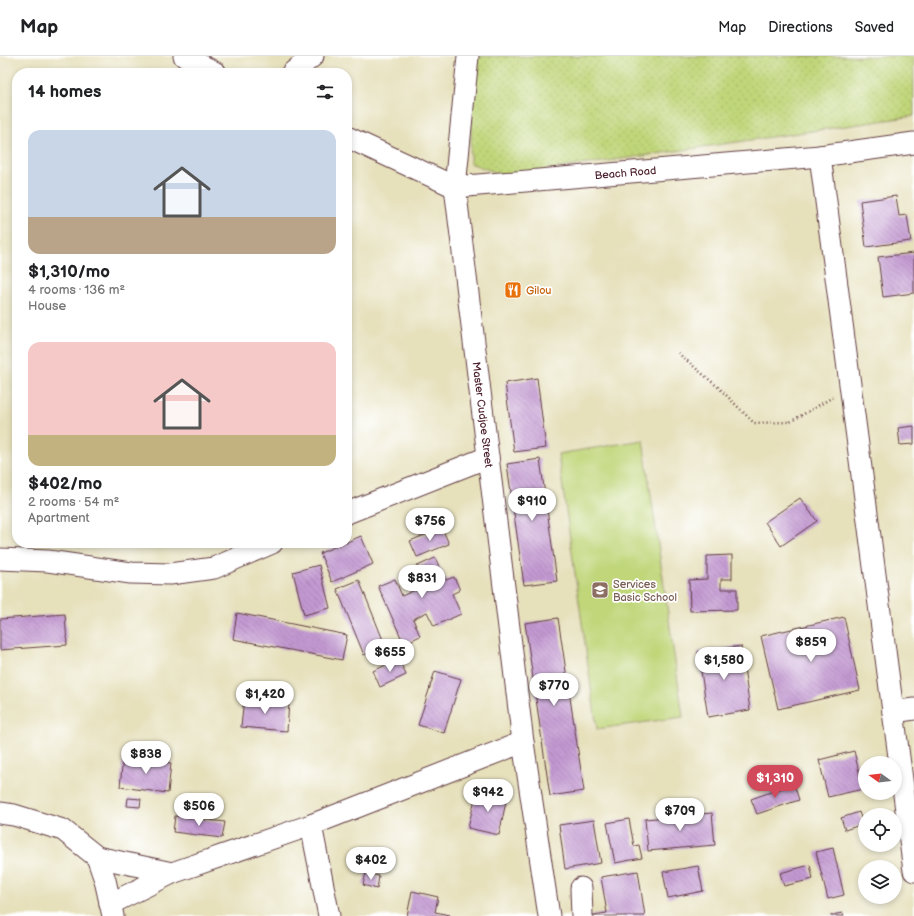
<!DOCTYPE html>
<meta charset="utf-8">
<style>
:root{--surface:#fff;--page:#f2f2f2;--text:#202124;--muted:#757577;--line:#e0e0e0;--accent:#d1495b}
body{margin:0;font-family:"Balsamiq Sans",sans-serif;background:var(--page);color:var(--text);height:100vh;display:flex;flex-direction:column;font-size:15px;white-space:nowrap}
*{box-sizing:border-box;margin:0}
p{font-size:13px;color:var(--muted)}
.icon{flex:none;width:22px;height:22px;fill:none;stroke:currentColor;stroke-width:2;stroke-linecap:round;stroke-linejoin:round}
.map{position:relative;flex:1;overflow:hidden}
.side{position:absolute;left:12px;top:12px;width:340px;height:480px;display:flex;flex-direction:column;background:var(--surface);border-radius:16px;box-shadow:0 2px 6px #0003}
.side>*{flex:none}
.needle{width:26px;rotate:285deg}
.tools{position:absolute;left:858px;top:700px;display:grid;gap:8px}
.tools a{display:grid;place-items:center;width:44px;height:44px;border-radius:50%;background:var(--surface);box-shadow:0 2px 6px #0003;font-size:20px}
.price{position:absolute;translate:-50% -34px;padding:0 9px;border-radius:14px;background:#fff;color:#222;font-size:13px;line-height:26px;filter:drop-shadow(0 1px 2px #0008)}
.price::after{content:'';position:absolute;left:50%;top:24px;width:12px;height:9px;margin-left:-6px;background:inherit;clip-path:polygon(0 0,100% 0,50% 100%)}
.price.on{background:var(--accent);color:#fff}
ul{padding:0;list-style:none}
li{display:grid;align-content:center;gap:8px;height:212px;padding:0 16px}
li span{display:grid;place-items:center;height:124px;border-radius:12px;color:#555}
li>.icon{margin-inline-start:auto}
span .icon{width:72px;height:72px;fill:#fffc;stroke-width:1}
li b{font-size:17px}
h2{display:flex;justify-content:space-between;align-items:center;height:48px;padding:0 16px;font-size:17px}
header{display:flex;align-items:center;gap:24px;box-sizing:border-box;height:56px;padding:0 20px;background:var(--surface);border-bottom:1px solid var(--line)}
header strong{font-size:19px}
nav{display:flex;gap:22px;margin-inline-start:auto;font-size:14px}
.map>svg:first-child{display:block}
.grass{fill:url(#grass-dots);stroke:#857a52}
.green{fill:#c0d679;stroke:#857a52}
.building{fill:url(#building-back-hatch)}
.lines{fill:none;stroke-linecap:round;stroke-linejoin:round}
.minor-casing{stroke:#613c41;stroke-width:23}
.path{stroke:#613c41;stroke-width:2.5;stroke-dasharray:1 3;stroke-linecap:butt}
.minor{stroke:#fff;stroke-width:21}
.labels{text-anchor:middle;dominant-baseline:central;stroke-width:3.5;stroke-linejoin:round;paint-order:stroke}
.street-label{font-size:11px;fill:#4a1f2b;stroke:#fff}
.food-label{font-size:11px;fill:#c56008;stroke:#fff;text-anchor:start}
.education-label{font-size:11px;fill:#785e54;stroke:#fff;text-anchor:start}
</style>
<header>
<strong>Map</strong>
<nav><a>Map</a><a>Directions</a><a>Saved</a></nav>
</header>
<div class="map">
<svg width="914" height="860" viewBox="0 0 914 860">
<defs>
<pattern id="grass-dots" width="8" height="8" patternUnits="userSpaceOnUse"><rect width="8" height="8" fill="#c0d679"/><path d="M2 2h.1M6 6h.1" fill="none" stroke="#a6b769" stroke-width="1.8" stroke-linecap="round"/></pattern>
<pattern id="building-back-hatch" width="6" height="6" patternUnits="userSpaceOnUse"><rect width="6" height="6" fill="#c39ad2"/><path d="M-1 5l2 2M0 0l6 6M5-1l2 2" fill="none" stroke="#a07dab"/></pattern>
</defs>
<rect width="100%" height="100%" fill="#fff"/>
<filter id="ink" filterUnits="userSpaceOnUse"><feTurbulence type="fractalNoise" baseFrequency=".025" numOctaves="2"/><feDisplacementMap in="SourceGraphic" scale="8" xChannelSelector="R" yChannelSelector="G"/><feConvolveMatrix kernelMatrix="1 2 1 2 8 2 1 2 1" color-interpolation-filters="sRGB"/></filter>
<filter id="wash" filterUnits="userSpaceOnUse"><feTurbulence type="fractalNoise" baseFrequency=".012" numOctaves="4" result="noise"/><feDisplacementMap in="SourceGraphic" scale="16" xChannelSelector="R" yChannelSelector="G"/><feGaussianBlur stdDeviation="0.9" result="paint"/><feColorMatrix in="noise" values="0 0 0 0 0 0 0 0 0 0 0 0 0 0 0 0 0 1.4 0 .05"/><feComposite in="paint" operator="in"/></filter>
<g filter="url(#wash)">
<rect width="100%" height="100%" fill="#e6e0bb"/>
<path class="grass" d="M474,0H914V60L506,120L470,107Z"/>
<path class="green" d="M643,384L683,661L597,673L558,398Z"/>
<g id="blocks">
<path class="building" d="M896,140L899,160L907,159L911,185L866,191L860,145Z
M914,197V237L883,241L878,201Z
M537,322L546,392L514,396L505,327Z
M914,370V388L900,389L898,372Z
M540,403L557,525L524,529L507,408Z
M800,442L817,465L781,490L765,466Z
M442,472L449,488L417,501L410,485Z
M361,480L373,508L332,526L320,497L344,487H347V486Z
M732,499V523H721V533H737V554L690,555L689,524L707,523V500Z
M435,502L446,524L454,521L460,534L452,538L461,558L434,570L427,556L413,563L420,580L404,588L378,530L395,523L402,540L417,533L409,514Z
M319,509L330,552L304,559L293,516Z
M359,524L385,589L364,599L337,533Z
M237,557L347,579L342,604L233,583Z
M65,558L67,589L0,594V563Z
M844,561L860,634L778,653L761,580Z
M558,562L584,735L550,740L525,567Z
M741,590L750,654L708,661L698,596Z
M399,603L406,619L380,631L373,615Z
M435,615L461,623L444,677L418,669Z
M244,642L289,646L287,675L241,671Z
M854,695L863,733L828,741L819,704Z
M123,701L171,707L168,737L120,731Z
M794,728L799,744L757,758L751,743Z
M477,734L507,741L499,779L468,772Z
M128,742L141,743L140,751L127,750Z
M859,756L863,768L845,774L841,762Z
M712,757L715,789L648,795L645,763Z
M175,760L225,766L222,782L173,776Z
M629,763L634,790L639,789L642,802L615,807L607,767Z
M594,764L601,807L565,813L559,769Z
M833,792L844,839L828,843L816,796Z
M810,809L813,823L784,830L780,817Z
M698,810L703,835L668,842L663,816Z
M638,815L645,860H592V859L607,857L601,821Z
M366,817L379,820L377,833L363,829Z
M412,835L438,841L435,856L450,859V860H407Z
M843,857L844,860H831V859Z"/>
</g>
</g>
<g filter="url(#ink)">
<use href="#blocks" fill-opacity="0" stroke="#613c41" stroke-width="1"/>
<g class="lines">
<g class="minor-casing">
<g id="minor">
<path d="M184,0L216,17"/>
<path id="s1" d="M468,0L455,131L523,686L549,860"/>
<path d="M292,17L313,0"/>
<path id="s2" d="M347,81L455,131L820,100L914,87"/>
<path d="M820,100L914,815"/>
<path d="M347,457L488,401"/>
<path d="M0,503L48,505L131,517L170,518L214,512L272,487"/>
<path d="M893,656L914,653"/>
<path d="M0,757L14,759L63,774L97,801L172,817"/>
<path d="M311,769L329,860"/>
<path d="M97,801L105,824L113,860"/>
<path d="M581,832L582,860"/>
<path d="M110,848L172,817L311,769L523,686"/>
</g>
</g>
<path class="path" d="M678,297L719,332L754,367L790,366L833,341"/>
<use href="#minor" class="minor"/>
</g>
</g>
<defs>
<g id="restaurant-square" transform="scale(0.9)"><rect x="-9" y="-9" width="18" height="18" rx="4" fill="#e8710a" stroke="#fff"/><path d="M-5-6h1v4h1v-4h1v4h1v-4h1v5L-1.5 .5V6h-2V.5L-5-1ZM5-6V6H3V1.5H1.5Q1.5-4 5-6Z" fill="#fff"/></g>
<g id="school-square" transform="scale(0.9)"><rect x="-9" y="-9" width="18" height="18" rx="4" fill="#8d6e63" stroke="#fff"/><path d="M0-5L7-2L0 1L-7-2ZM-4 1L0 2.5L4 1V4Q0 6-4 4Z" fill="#fff"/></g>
</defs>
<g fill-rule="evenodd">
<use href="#restaurant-square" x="513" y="234"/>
<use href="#school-square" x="600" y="534"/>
</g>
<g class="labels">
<g class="street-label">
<text stroke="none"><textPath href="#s2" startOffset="290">Beach Road</textPath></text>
<text stroke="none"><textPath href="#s1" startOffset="361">Master Cudjoe Street</textPath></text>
</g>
<g class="food-label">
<text x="526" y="234">Gilou</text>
</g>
<g class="education-label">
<text x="613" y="528">Services<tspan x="613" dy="13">Basic School</tspan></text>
</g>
</g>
</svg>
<div class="tools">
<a><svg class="needle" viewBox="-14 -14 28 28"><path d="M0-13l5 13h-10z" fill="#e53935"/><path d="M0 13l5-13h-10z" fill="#757577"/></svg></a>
<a><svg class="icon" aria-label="locate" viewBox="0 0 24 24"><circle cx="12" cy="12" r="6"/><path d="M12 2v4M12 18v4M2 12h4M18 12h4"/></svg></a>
<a><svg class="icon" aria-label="layers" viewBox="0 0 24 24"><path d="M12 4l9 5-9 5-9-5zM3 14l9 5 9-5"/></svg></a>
</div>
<b class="price" style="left:532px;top:466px">$910</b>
<b class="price" style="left:430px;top:486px">$756</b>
<b class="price" style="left:422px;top:543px">$831</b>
<b class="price" style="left:811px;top:607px">$859</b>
<b class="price" style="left:390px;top:617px">$655</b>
<b class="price" style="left:724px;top:625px">$1,580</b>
<b class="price" style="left:554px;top:651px">$770</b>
<b class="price" style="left:265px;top:659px">$1,420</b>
<b class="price" style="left:146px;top:719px">$838</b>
<b class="price on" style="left:775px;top:743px">$1,310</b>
<b class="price" style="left:488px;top:757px">$942</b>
<b class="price" style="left:199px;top:771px">$506</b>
<b class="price" style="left:680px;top:776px">$709</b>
<b class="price" style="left:371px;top:825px">$402</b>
<section class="side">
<h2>14 homes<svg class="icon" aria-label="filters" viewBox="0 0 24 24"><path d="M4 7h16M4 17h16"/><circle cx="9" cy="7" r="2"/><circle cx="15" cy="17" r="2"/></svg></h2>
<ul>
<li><span style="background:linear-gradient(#c9d6e8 70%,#b9a48a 0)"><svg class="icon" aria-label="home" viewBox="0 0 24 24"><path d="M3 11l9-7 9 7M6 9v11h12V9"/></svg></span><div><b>$1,310/mo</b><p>4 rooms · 136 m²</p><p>House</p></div></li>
<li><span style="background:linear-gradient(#f6c9c9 75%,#c2b280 0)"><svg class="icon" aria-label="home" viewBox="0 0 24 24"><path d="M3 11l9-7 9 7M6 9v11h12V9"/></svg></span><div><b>$402/mo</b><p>2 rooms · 54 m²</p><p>Apartment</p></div></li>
</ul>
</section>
</div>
